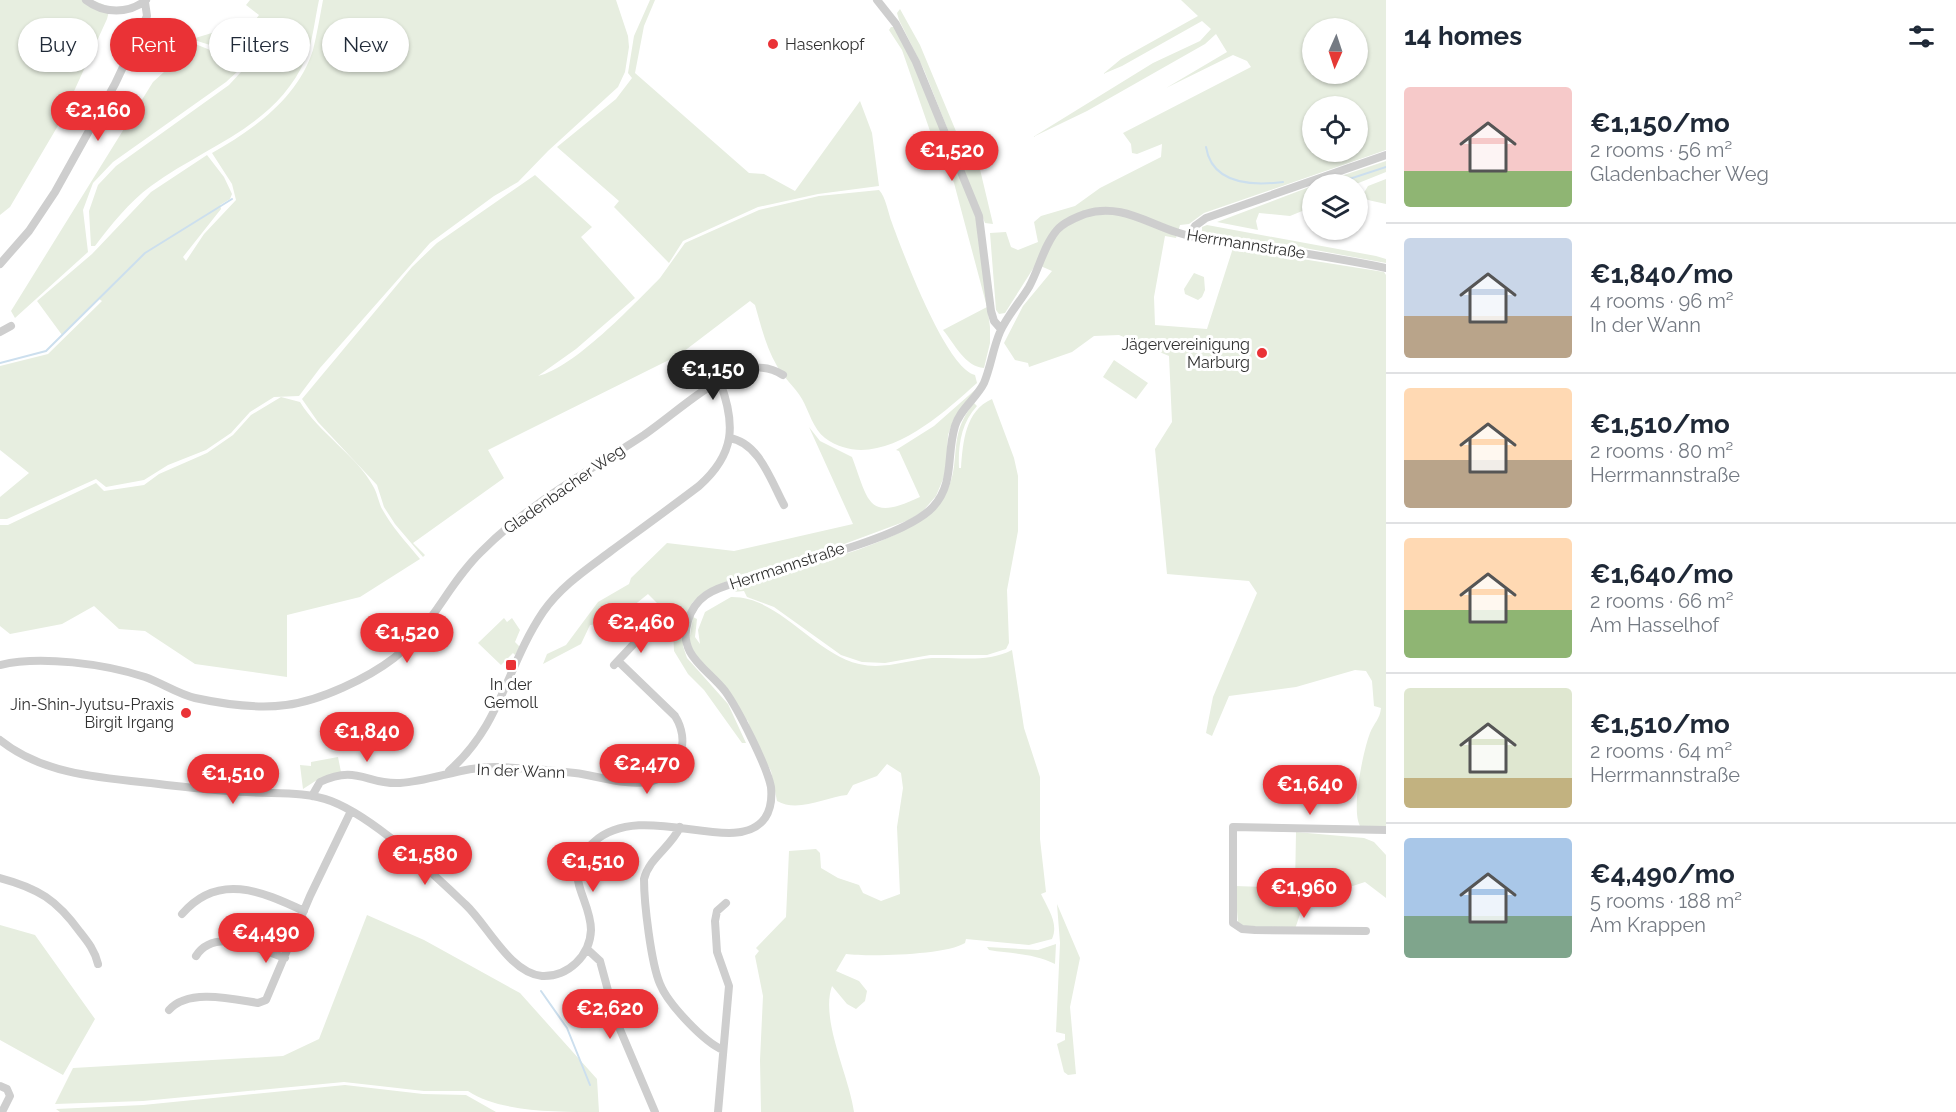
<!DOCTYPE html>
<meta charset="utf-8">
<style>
:root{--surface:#fff;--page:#f6f6f7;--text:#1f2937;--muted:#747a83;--line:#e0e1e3;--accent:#ea3236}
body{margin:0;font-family:Raleway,sans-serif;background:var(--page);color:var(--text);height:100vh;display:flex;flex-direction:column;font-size:22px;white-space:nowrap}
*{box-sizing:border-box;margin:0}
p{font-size:20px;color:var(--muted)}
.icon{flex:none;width:33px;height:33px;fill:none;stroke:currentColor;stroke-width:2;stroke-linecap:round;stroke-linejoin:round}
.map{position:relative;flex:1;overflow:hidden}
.side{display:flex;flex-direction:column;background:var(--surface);width:570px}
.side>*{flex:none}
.guide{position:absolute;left:18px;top:18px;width:570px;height:54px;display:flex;gap:12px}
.needle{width:39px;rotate:183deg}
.buttons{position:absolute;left:1302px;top:18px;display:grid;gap:12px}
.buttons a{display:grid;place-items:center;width:66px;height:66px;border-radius:50%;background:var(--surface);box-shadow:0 2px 4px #0004;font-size:30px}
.price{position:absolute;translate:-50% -51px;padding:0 14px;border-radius:21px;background:var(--accent);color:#fff;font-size:20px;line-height:39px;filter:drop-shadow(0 2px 3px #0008)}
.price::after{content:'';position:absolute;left:50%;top:36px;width:18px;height:14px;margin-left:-9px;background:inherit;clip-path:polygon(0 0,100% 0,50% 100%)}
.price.selected{background:#222;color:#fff}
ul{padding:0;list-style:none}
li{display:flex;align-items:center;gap:18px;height:150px;padding:0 18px}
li+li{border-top:2px solid var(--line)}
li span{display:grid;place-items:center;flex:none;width:168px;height:120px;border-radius:6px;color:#555}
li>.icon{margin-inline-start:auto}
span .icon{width:72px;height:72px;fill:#fffc;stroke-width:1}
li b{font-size:26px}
h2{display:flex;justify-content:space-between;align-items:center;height:72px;padding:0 18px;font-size:26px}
.tag{padding:0 21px;border-radius:27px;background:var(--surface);box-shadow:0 2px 4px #0004;font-size:21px;line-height:54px}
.tag.selected{background:var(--accent);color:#fff}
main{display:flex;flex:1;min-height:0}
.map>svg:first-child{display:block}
.green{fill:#e7eee0;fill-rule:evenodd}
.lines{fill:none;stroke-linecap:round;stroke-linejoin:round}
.stream{stroke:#ccdfee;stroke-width:2}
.minor{stroke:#cecece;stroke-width:8}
.poi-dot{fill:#ea3236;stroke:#fff;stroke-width:2}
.labels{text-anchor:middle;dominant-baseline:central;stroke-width:6;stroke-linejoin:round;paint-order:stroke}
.poi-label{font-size:16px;fill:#313131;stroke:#fff;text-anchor:end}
.street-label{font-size:16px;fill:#313131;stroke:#fff}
</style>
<main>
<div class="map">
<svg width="1386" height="1112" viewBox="0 0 1386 1112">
<rect width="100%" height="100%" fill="#fff"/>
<path class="green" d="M0,0H92L110,7L107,19L59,124L10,207L0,215Z
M250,0H319C315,18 313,40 306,58C276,127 207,145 151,186C129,202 111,225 95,246H91L89,211L98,185L116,166L229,85L241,72C241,50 209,46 192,39L225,29L241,39L259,15L246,5Z
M323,0H616L628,36L629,47L625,72L618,87L548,151L518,182L494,196L430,243L320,368L299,396L274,397L250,412L231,433L206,450L168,465L144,480L106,487L96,479L7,519H0V497L29,473L0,450V366L48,354L102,301L99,299L62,335L37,301L92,254L151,192L207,155L224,177L232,194L230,199L220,205L221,209L183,257L186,261L204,234L236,200L232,184L212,153C253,130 298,98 313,50C317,34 320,16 323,0Z
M650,0H655L644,26L635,73L749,173L764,174L795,191L860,101L872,133L879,186L818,194L758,207L683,241L669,263L614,207L619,201L557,147L616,99L632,78L628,73L634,36Z
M1181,0H1386V150L1204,213L1189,224L1180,225L1176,238L1165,236L1154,297L1155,325L1207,329L1233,248L1384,272L1386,275V826H1360C1351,810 1363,751 1370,733C1374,723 1380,719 1381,708L1374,706L1372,681L1366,671L1355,670L1296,687L1229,696L1212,736L1206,733L1213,697L1257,593L1249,581L1167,574L1155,449L1172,422L1169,356L1119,335L1094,336L1072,352L1029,367L1028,363L1015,360L1004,343L1023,306L1052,271L1036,264L1005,313L999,314L996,310L990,233L1006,232L1011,247L1018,250L1038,242L1034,222L1041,216L1075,206L1100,188L1161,157L1162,144L1137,154L1132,153L1131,144L1123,133L1251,67L1247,61L1233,55L1166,88L1227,52L1216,34L1205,44L1087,111L1033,137L1153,63L1200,41L1211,29L1202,21L1122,66L1103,74L1121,59L1198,16ZM1312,28H1358V74H1312ZM1312,106H1358V152H1312Z
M900,9L920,45L963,148L970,161H978L993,224L985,223L924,70L899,20L897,13Z
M891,27H895L907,47L976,217L990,327V343L984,368C965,367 954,343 943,330L987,307L954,183L930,131L902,50L889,30Z
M190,42L233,59L237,64L238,71L226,82L113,162L93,183L83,210L88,252L15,318L11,311L153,82L164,72L167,51L189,49Z
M1386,161V172L1356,184H1317Z
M535,175L592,227L581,237L635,298L576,349L538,376C574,368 633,305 660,278L685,243L759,210L819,196L879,190C886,197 888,213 892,223C903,253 946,368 975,375L977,383C939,417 876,475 825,438C813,429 809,411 802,399C795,387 783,377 777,366C766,347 761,326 755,305L750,301L679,355L488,450L504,478L413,543L425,555L423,557L395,524L384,507L377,485L318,422L302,399L412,267L437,243Z
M1386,179V204L1368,200L1362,196L1368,186Z
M1312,186V207L1290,216L1259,213L1256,221L1258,230L1217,222Z
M1207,225L1376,256L1386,259V263L1283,244L1211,235L1202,231V227Z
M1194,273L1204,277L1205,290L1202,297L1198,300L1185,294L1184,289Z
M1114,360L1148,383L1136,399L1103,377Z
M976,389L954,418L948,435L946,472L936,496L923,511L909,520L820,553L740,575L704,592L692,603L684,622L683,646L687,658L728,704L746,743H742L704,690L688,674L674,651L673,630L677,617L666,612L648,594L612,623L590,625L581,644L543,664L547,654L566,645L598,602L629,584L631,578L667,543L734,551L853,524L809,427L820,441L852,457C869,502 867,522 920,497L899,451L896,450L934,426Z
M281,397L300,402C319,433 357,456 373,486C377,493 378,499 381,507C391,526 406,542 420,559L360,597L287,615V677L195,664L145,631L119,629L94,606L62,624L10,634L0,626V525H8L96,483L104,491L144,485L159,474L207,453L233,435L251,415Z
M992,399L1014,458L1018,476V531L1007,590L1009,643L1006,649L987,655H930L885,663L862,662L841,655L774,607L747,597L744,591L733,592L732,587C786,569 916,545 944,497C964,462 945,438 974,403L977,406C961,423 958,446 959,468H961C963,442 965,411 992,399Z
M731,597C779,596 813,653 859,664C884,670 907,660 932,658C959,657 987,663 1012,650L1024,728L1040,777V839L1046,892L1041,894C1048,909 1059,923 1052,939L1029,945L966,939L965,943C946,955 870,957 846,954L836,971L859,981L867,991L865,1001L856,1009L847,1004L832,986C820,1020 849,1075 854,1112H761L760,1060L763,996L755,956L759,951L756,948L786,917L789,851L816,849L820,853L821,868L838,878L859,885L863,893L881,901L900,894L897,827L903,788L901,773L887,764L877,776L853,785L847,795C826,797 798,813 777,801L771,771L752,737L748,721L741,716L699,662L689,642L693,617L697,619L695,637L700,644L698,630L705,612Z
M504,618L507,622L512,618L520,630L515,642L520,647L515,655L513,653L501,665L478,643Z
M338,757L341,772L320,778L303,789L300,765L311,766V762Z
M1296,832L1364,838L1374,842L1386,855V898L1365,882L1325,895L1306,896L1295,929L1244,927L1238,923L1235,886L1295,888Z
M1057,904L1080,958L1070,1007L1076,1074L1068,1075L1064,1072L1057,1044L1065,1040V1034L1056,1032L1060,943Z
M367,915L424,940L520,993L597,1079L599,1112C556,1112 499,1112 468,1091H424L344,1082L143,1101L55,1104L73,1068L283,1056L319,1039Z
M0,925L35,935L95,1019L63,1075L0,1040Z
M1056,944L1055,964C1033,953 1013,954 989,950L987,947L1038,950Z
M345,1085L423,1094L466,1095L496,1112H60L56,1109L143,1105Z"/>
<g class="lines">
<path class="stream" d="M1206,147C1212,184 1251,186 1283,182
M1334,184L1386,167
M0,363L46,351L145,253L232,199
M541,991L567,1028L590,1085"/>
<path class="minor" d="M86,0C104,14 129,14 146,0
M877,0L896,24L916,62L979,216L991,311L994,321L1001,329
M1189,236L1195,226L1206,218L1386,155
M0,264L29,231L55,192L115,84L147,16L145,2
M0,332L11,326
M729,438C759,442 771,481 784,505
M0,665C40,655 105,664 145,677C162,683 178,694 195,698C223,704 258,709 286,705C320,701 368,678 394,658C431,629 448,584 481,552C529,503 588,472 644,435C674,414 701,388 735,373C752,366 767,365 783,375
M614,665L645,632
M0,740C42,774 100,778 151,783C183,787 215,791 247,792C274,794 306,791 331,801C375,818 431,872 466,905C488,926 510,973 542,976C568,977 590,956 591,930C591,897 558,873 594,842C643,798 736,859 765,818C771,809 772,797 771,787C767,766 738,709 725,691C707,668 677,655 688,621C691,610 696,602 706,595C717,587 732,584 745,580C790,564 903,539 933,507C955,483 946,455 955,426C960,409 976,399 984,383C991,366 993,348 1000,332C1007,316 1020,302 1029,287C1039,269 1044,245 1057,230C1064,222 1075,218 1085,214C1119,203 1145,222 1176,232C1206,242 1239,244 1270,248C1309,254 1348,260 1386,268
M449,771C502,724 506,667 543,612C561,586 587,569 611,551C641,529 670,508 699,486C735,454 736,425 720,382
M312,796L320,782C357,764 367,785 400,783C433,781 463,766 498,767C524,768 550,770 575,773C599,776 628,787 652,781C682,773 690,740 675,716L618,661
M680,827C671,847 649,858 644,879C644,903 651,963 660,984C668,1004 704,1042 723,1050
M0,878C38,888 57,900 80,932C88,942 95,951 98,964
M182,914C218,872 261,891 304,911
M1366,931L1255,930L1242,929L1233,923V827L1386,830
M587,949L600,961L616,1020L655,1112
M196,956C215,926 261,950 285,958
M169,1010C188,988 233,999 258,1003L266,1000L310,896L351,811
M0,1086L7,1089L10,1096L2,1112
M718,1112L729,986L717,952L715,921L717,911L726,903"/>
</g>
<g class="poi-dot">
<circle cx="773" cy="44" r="6"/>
<circle cx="1262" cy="353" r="6"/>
<rect x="505" y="659" width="12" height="12" rx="3"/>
<circle cx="186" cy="713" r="6"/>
</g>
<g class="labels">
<g class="poi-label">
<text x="785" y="44" text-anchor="start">Hasenkopf</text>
<text x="1250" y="344">Jägervereinigung<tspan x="1250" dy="18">Marburg</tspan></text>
<text x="511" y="684" text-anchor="middle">In der<tspan x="511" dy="18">Gemoll</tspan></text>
<text x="174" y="704">Jin-Shin-Jyutsu-Praxis<tspan x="174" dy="18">Birgit Irgang</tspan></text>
</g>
<g class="street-label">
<text transform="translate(1246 244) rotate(9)">Herrmannstraße</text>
<text transform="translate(564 489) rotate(-35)">Gladenbacher Weg</text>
<text transform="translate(787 566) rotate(-18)">Herrmannstraße</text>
<text transform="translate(521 771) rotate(2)">In der Wann</text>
</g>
</g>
</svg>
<div class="buttons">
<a><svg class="needle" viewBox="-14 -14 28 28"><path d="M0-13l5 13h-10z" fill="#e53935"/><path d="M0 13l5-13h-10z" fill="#747a83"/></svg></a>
<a><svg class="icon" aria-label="locate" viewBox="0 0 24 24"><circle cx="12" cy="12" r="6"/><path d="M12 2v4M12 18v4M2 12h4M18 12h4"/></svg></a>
<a><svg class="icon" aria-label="layers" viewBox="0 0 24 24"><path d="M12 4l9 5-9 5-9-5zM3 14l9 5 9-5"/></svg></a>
</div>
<b class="price" style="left:98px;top:142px">€2,160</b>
<b class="price" style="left:952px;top:182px">€1,520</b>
<b class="price selected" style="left:713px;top:401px">€1,150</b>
<b class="price" style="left:641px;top:654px">€2,460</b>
<b class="price" style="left:407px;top:664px">€1,520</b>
<b class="price" style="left:367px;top:763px">€1,840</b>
<b class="price" style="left:647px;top:795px">€2,470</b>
<b class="price" style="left:233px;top:805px">€1,510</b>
<b class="price" style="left:1310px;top:816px">€1,640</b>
<b class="price" style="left:425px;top:886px">€1,580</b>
<b class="price" style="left:593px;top:893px">€1,510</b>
<b class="price" style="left:1304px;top:919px">€1,960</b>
<b class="price" style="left:266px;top:964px">€4,490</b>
<b class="price" style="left:610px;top:1040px">€2,620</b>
<div class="guide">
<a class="tag">Buy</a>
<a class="tag selected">Rent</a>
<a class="tag">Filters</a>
<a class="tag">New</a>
</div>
</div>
<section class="side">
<h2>14 homes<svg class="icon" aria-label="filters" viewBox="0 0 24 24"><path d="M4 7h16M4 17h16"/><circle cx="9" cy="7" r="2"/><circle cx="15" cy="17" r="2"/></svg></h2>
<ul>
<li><span style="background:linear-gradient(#f6c9c9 70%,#8fb573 0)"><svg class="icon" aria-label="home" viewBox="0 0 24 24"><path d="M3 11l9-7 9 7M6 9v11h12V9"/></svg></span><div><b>€1,150/mo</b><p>2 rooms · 56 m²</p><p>Gladenbacher Weg</p></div></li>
<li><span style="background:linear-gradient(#c9d6e8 65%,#b9a48a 0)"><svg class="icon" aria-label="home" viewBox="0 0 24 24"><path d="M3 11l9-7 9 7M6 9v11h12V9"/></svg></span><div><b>€1,840/mo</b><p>4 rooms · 96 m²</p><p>In der Wann</p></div></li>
<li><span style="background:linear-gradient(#ffd9b3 60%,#b9a48a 0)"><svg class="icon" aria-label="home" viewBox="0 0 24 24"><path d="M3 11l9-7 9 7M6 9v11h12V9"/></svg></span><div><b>€1,510/mo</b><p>2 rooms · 80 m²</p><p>Herrmannstraße</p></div></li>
<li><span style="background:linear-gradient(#ffd9b3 60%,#8fb573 0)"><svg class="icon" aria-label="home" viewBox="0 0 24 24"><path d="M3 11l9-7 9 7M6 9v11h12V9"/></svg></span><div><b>€1,640/mo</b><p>2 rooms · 66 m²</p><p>Am Hasselhof</p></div></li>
<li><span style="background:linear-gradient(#dfe7d0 75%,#c2b280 0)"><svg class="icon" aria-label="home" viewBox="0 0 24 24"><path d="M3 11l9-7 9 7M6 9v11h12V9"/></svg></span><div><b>€1,510/mo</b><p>2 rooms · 64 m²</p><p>Herrmannstraße</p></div></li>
<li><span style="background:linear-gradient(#a9c7e8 65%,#7fa58c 0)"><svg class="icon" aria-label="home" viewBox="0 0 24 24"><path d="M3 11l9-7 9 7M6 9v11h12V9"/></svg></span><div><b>€4,490/mo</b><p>5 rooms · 188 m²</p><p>Am Krappen</p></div></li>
</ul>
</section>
</main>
